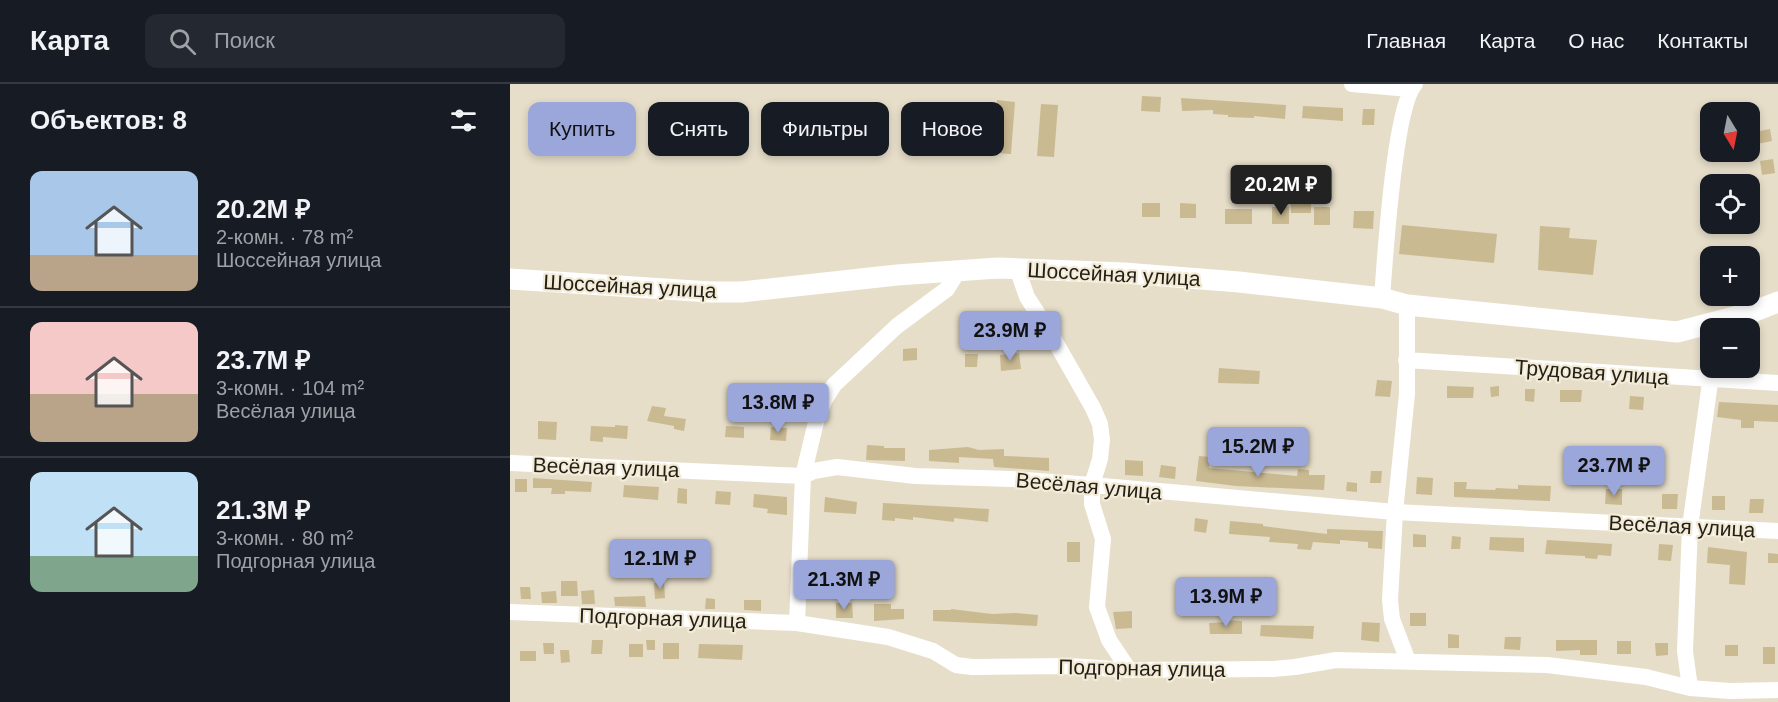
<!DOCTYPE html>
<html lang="ru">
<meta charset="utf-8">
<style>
:root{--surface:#171b24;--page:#242831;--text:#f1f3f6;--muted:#9ea1a6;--line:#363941;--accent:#9ba6db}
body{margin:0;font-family:Arial,sans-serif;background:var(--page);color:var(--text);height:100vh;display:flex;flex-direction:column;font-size:22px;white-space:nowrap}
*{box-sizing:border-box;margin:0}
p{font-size:20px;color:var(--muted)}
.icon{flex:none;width:33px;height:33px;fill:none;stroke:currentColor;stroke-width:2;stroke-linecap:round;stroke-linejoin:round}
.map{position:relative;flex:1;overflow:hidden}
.drawer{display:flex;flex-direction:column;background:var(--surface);width:510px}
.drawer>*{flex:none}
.hud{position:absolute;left:18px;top:18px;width:570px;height:54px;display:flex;gap:12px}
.needle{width:39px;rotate:170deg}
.buttons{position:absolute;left:1190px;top:18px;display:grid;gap:12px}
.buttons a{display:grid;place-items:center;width:60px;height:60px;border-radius:12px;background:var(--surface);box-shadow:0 3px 9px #0003;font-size:30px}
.price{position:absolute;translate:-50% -51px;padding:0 14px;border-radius:6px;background:var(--accent);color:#111;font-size:20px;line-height:39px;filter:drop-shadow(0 2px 3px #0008)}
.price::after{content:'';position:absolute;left:50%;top:36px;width:18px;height:14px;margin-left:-9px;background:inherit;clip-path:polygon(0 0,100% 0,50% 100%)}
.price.current{background:#222;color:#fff}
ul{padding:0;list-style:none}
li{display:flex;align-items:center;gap:18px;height:150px;padding:0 30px}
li+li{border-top:2px solid var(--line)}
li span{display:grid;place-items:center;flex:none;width:168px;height:120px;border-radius:12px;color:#555}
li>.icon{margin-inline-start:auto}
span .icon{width:72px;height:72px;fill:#fffc;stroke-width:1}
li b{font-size:26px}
h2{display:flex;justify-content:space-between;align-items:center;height:72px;padding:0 30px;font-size:26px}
.pill{padding:0 21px;border-radius:12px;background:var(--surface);box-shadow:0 3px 9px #0003;font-size:21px;line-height:54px}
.pill.current{background:var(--accent);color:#111}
header{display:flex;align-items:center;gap:36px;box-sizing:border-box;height:84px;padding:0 30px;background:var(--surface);border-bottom:2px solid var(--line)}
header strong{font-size:28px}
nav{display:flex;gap:33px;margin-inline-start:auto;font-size:21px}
.search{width:420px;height:54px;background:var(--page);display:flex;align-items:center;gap:15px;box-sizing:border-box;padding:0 21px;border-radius:12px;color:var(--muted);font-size:22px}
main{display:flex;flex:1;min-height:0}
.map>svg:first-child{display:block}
.building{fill:#caba92}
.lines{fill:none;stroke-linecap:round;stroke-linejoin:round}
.minor{stroke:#fff;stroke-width:16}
.major{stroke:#fff;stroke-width:21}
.labels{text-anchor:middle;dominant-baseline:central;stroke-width:4.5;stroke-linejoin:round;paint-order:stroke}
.street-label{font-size:21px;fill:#221f18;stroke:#f3ebd6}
</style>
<header>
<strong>Карта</strong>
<div class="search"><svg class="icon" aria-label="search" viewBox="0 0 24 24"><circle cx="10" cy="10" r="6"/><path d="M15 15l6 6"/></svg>Поиск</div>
<nav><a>Главная</a><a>Карта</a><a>О нас</a><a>Контакты</a></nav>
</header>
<main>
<section class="drawer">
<h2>Объектов: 8<svg class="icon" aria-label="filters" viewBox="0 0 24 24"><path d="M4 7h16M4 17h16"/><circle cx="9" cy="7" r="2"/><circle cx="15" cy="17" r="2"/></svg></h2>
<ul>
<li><span style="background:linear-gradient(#a9c7e8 70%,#b9a48a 0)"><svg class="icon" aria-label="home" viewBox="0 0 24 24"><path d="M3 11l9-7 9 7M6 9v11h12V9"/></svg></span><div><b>20.2M ₽</b><p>2-комн. · 78 m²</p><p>Шоссейная улица</p></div></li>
<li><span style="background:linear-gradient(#f6c9c9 60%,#b9a48a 0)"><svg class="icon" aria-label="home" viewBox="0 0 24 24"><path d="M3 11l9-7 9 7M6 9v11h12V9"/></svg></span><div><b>23.7M ₽</b><p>3-комн. · 104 m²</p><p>Весёлая улица</p></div></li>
<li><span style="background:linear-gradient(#bfe0f5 70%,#7fa58c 0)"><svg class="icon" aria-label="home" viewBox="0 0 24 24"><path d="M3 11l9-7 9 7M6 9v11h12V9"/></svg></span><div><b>21.3M ₽</b><p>3-комн. · 80 m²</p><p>Подгорная улица</p></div></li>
</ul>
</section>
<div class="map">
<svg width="1268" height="618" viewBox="0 0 1268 618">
<rect width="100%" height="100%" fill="#e6dec9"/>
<path class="building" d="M632,12L651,13L650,28L631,27Z
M671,14L776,21L775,35L744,32V34L718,33V31L703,30V26L672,27Z
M487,16L505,18L501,70L483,69Z
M438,19H450V35L438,36Z
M531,20L548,21L544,73L527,72Z
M793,22L833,24V37L792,34Z
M853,25H865L864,41H852Z
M1260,45L1262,57L1247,60L1245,48Z
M1263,75L1265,89L1252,91L1250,77Z
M781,117H801V129H781Z
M632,119H650V133H632Z
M670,119L686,120V134H670Z
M762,123H779V140H762Z
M804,123H820V141H804Z
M715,125H742V140H715Z
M844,127H864L863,145L843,144Z
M892,141L987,150L984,179L889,170Z
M1030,142L1060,144L1059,154L1087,156L1083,191L1028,186Z
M407,264V276L393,277V265Z
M509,269L511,285L491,287L490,271Z
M455,270H468L467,283H455Z
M709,284L750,287L749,300L708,299Z
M867,296L882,297L880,313L865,312Z
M937,302L964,303L963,314H937Z
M989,302V312L981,313L980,303Z
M1015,305H1025L1024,318L1015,317Z
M1050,306H1072L1071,318H1050Z
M1120,312L1134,313L1133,326L1119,325Z
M1209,318L1268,321V338L1244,337V344H1231V336L1207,333Z
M142,322L156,324L154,332L176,335L174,347L164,345V342L137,337Z
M28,337L47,338L46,356L28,355Z
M105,341L118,342L117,355L93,353V358L80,357L81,342L105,343Z
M216,342L234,343V354L215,353Z
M261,343L277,344L276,357L260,356Z
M357,361L374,362V364H395V377L356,376Z
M458,363L469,366L494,365V372L539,374V387L484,383L483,375L449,373V379L419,377V366Z
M689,372L700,373L699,384L787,392L788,385L799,386V391H815L814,406L726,402L686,397Z
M615,376L633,377V392L615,391Z
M651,381L666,383L665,395L649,393Z
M861,387H872L871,399H860Z
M907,393L923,394L922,411L906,410Z
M23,394L82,398L81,408L55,407V410H41L42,404H23Z
M5,395H17V408H5Z
M837,398L847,399V408L836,407Z
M944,398H957L956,405L985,406L986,404L1008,405V401L1041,402L1040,417L944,413Z
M114,401L149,403L148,416L113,413Z
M168,404L177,405V420L167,419Z
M1096,405H1112V421L1095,420Z
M206,407L221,408L220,421L205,420Z
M244,410L277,413V431L257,429L258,425L243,423Z
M1152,410H1168L1167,425H1152Z
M1202,412H1215V426H1202Z
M315,413L347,418L346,430L314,428Z
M1240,415H1254L1253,429H1239Z
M373,419L479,425L478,438L444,434V438L403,433V436L385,434V437L372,436Z
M685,434L698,436L696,449L684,447Z
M720,437L753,440V442L817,450V445L873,447L872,465L858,464V458L830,456V460L803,458L801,466L787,465L788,460L759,458L760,453L719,450Z
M903,450L916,451V463H903Z
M942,452L951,453L950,465H941Z
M980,453L1014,454V468L979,466Z
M1037,456L1102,460L1101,472L1088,471L1087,475L1075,474V472L1035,470Z
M557,458H570V478H557Z
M1149,460L1163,461L1161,477L1148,476Z
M1198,463L1237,468L1235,501L1219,500L1220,481L1197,479Z
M1258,469L1268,470V479H1258Z
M51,497H67L68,512H51Z
M154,498L155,514L145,515L144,499Z
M10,503H20L21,515H11Z
M84,506L85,520H72L71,507Z
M46,507L47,519H32L31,508Z
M135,512L136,523L105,522L104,513Z
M196,514L205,515V525H195Z
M234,516H251V527L234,526Z
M326,519H342L343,534H326Z
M364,520H381V525H394V535L364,537Z
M441,525L482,530L506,529L528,531L527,542L423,537V526H441Z
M622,527V544L606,545L603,528Z
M900,529H916V542H900Z
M715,536L732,537V550H700L699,539L715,538Z
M852,538L870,539L869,558L851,556Z
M751,541L804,542L803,555L750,552Z
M938,550L949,551V564H938Z
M995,553H1011L1010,566L994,565Z
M82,556H93L92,570H81Z
M136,556H145V566H137Z
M1046,556H1087V571H1070V566L1046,567Z
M1107,557H1121V570H1107Z
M33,559H44V570H34Z
M153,559H169V575H153Z
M1145,559H1158V571L1146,572Z
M119,560H133V573H119Z
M189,560L233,561L232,576L188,574Z
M1215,561H1228V572H1215Z
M1253,563H1265V580H1253Z
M50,566H59L60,578L51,579Z
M10,567H26V577H10Z"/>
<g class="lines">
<path class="minor" d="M842,0L900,5
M507,184L517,213L542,252L583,324L590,340L592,356L590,375L582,401V420L593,455L587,523L599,556L619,586
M872,214C875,175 884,24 905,0
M897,221V310L885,428L880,516L882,535L898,577
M896,276L1268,299
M0,379L293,392L304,387L327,383L405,392L502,395L582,401L885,428L1268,447
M0,528L287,539L378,553L423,567L446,581L462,583L560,582L619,586L763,585L785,583L826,576L1037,581L1136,593L1180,604L1220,607L1268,606
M287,539L293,392L306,338L314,317L324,301L387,242L437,205L448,187
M1180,604L1175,567L1180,443L1202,284"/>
<path class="major" d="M0,195L201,208H231L387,191L488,184L614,189L729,198L872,214L897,221L1167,248L1240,229L1268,218"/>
</g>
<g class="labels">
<g class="street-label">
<text transform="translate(604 190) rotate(3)">Шоссейная улица</text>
<text transform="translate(120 202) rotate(3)">Шоссейная улица</text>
<text transform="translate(1082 288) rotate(4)">Трудовая улица</text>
<text transform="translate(96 383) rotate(2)">Весёлая улица</text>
<text transform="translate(579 402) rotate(5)">Весёлая улица</text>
<text transform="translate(1172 442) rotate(3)">Весёлая улица</text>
<text transform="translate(153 534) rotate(2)">Подгорная улица</text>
<text transform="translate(632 584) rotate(1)">Подгорная улица</text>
</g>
</g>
</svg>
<div class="buttons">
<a><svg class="needle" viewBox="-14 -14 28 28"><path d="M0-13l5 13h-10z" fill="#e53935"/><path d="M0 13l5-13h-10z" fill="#9ea1a6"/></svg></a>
<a><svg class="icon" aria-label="locate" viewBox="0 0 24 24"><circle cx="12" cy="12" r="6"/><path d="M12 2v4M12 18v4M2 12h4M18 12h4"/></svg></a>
<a>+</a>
<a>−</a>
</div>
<b class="price current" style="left:771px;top:132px">20.2M ₽</b>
<b class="price" style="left:500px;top:278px">23.9M ₽</b>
<b class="price" style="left:268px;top:350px">13.8M ₽</b>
<b class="price" style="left:748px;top:394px">15.2M ₽</b>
<b class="price" style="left:1104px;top:413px">23.7M ₽</b>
<b class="price" style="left:150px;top:506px">12.1M ₽</b>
<b class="price" style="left:334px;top:527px">21.3M ₽</b>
<b class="price" style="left:716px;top:544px">13.9M ₽</b>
<div class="hud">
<a class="pill current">Купить</a>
<a class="pill">Снять</a>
<a class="pill">Фильтры</a>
<a class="pill">Новое</a>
</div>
</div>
</main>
